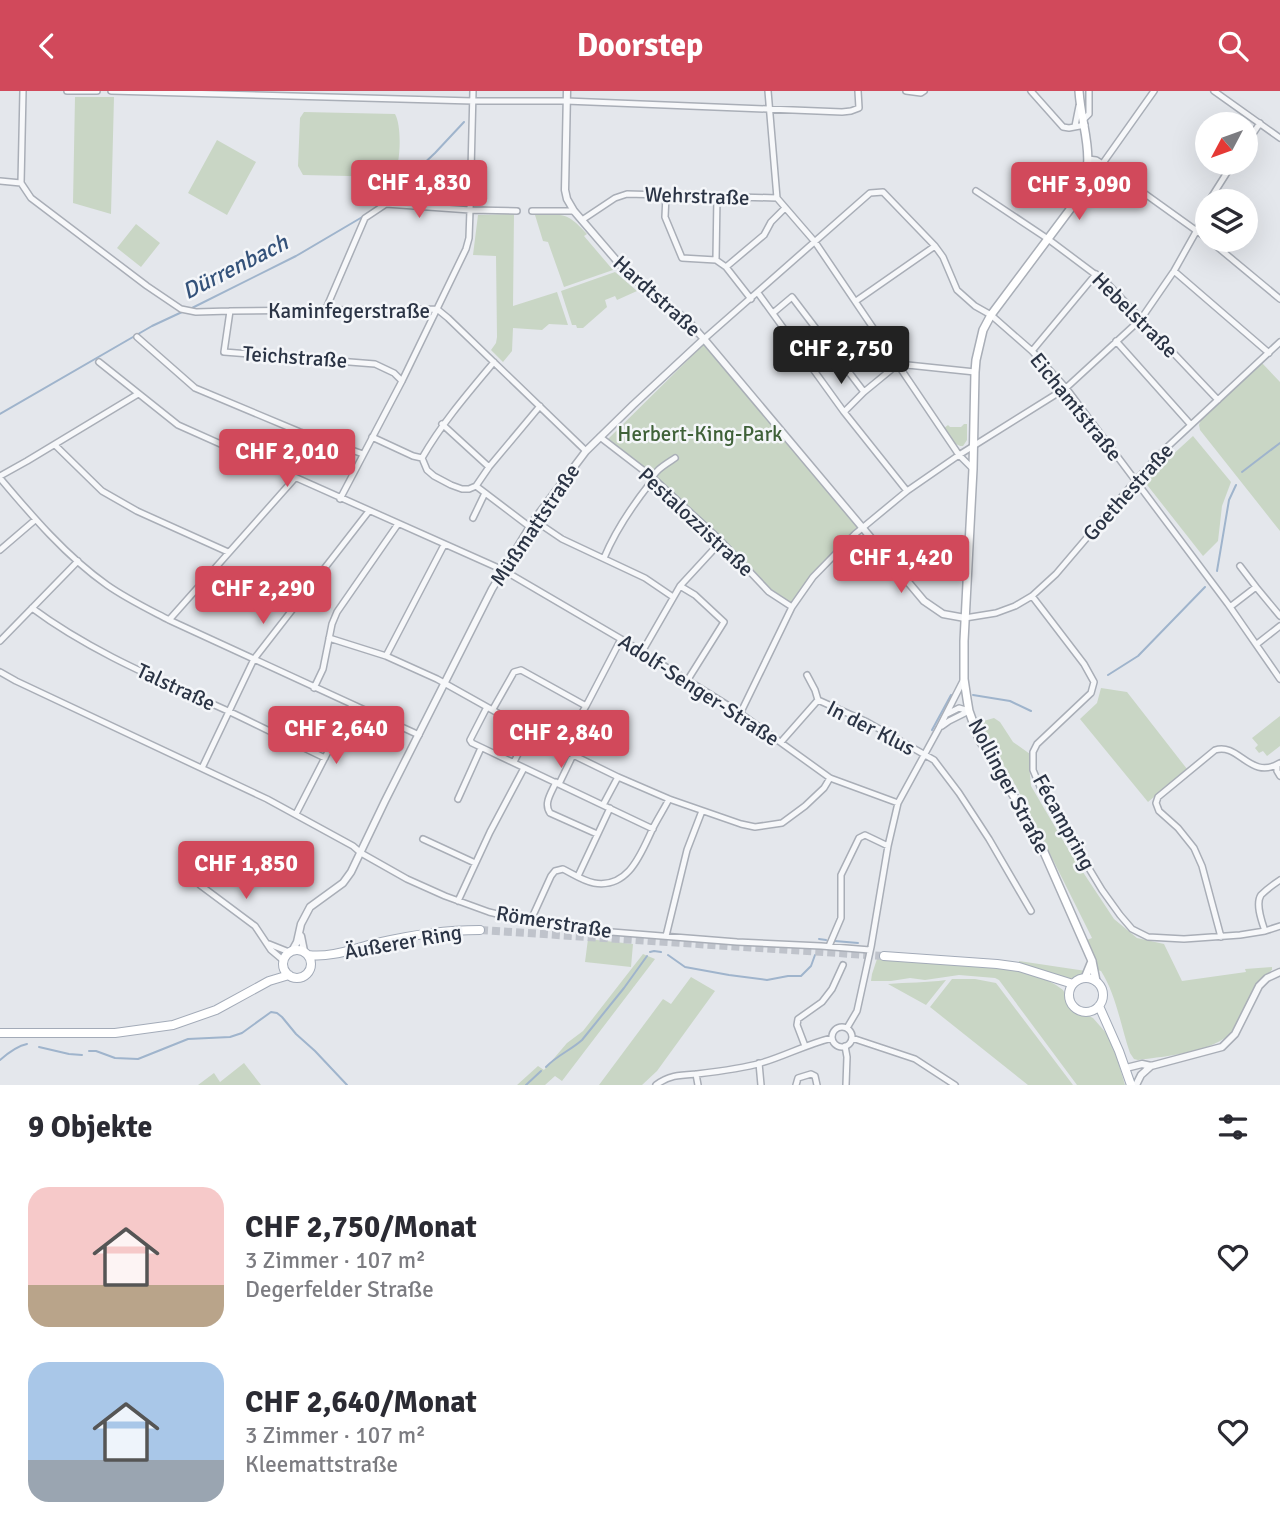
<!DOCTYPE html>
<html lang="de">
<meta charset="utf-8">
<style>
:root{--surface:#fff;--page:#f7f7f7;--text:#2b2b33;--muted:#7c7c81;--accent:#d1495b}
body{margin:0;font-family:Signika,sans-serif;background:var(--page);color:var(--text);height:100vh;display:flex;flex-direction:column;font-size:26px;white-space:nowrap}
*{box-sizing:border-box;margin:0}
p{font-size:23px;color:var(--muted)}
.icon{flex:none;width:38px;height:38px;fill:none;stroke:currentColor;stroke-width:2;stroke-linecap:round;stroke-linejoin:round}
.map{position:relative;height:994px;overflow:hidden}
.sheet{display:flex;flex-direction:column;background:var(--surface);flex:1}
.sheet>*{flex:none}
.needle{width:46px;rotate:229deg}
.controls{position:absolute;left:1195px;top:21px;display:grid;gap:14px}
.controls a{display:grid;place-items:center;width:63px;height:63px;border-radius:50%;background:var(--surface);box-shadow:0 7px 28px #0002;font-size:35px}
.price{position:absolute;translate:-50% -60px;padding:0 16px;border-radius:7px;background:var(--accent);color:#fff;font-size:23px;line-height:46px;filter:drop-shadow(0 2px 4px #0008)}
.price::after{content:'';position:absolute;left:50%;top:42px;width:21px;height:16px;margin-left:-10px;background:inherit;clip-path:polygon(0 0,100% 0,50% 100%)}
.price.current{background:#222;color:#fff}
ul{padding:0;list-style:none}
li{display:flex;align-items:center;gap:21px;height:175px;padding:0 28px}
li span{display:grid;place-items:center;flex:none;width:196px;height:140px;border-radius:21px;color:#555}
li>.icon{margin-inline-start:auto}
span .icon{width:84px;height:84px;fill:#fffc;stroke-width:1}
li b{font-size:30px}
h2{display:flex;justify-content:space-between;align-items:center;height:84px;padding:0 28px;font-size:30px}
header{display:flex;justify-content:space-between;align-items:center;height:91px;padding:0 28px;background:var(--accent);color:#fff;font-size:32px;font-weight:700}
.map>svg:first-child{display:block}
.green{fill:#c9d6c5}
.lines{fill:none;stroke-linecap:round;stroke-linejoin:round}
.stream{stroke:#9fb4cc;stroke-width:2}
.primary-tunnel{stroke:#bfc3cb;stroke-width:8;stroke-dasharray:8 4;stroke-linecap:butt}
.minor-casing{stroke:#a9aeb7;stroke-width:8}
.tertiary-casing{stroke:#a9aeb7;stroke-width:9}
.secondary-casing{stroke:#a9aeb7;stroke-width:10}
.primary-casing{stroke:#a3abb8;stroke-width:10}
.minor{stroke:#f7f8fa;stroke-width:5}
.tertiary{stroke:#f7f8fa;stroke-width:6}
.secondary{stroke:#fff;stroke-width:7}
.primary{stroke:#fff;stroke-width:8}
.labels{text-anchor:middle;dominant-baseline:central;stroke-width:5;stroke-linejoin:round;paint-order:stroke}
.street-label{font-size:21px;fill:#2b3445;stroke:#f4f6f9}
.park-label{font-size:21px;fill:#3f6138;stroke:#f4f6f9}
.water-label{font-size:23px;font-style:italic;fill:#34527a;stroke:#f4f6f9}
</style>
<header><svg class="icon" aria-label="back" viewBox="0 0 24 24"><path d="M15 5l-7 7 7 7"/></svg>Doorstep<svg class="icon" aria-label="search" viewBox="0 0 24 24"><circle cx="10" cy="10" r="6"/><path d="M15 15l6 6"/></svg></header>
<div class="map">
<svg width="1280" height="994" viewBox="0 0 1280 994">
<rect width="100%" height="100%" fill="#e4e7ec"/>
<path class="green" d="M75,6H114L111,123L73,112Z
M304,21L395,23C402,35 401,74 393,86L303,84L298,75L300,27Z
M217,49L256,71L227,124L188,102Z
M514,123L513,215L557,201L568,234L549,233L542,239L513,237L512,260L503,271L491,259L496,252L497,246L496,165L473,164L478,124Z
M535,124C564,124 566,120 587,143L584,145L613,179L564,196L548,151L543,150Z
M136,133L160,152L141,176L117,157Z
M615,181L637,200L617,209L615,205L605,209L607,216L583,237H577L576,234H572L561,200Z
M705,252L859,436L811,484L791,512L771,498L721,446L655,385L608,348Z
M1262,272L1280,291V440L1200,339L1199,334L1201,329Z
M964,333H967V349L963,355H960L954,352L943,338L948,334L950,336H961Z
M1193,345L1231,391L1222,415L1218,450L1203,465L1144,390Z
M1101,597L1127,601L1187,678L1148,711L1080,628L1097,612Z
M1280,625V655L1267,665L1263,660L1259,662L1255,657L1258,654L1252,647Z
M994,627L1000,631L1013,651L1030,663L1029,673L1031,695L1071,763L1114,828L1137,847L1164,853L1182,890L1246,881L1245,878L1272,876V879C1248,899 1251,909 1238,933C1223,961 1167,965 1138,969L1134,968L1130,962C1121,936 1116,903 1101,880L1097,879V872L1087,849L1092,847L1017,697L982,637L980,631Z
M588,848L633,853L631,876L585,871Z
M643,863L655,868L562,990L555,985L545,994H517L538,975L544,979L567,952L583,940Z
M877,868L1004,877L1039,885L1056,894L1063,899L1073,917L1093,927L1107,943L1117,967L1125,994H1077L999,889L995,887L959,884L925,889L910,887L891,890H871L872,883Z
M1019,870L1086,880C1080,886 1074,888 1065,887L1019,873Z
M691,886L715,900L657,980L642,994H599L663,908L671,913Z
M952,888H975L996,892L1073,994H1028L930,916Z
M946,889L926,914L888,893C907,891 926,892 946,889Z
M244,972L261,994H198L214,982L220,991Z"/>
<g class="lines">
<path class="stream" d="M380,114L435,62L464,31
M190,218L296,165L364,125
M0,323L152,235L182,221
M1242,381L1280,352
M1217,480L1229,409L1236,394
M1108,584L1138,565L1205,496
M973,604L1010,610L1031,620
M932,639L951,604
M819,848L826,849
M835,850L858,852
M650,861L654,860L661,861
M668,864L685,876L729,884L767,889L788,885H801L811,875L815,864
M39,956L69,963L82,964
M89,960H96L115,967L138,968L188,948L230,946L242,942L271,921L277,922L282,926L296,943L315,960L347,994
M0,969C8,962 17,955 27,953
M546,976C556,965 571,959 582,949L624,897L647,865
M526,994L541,980"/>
<path class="primary-tunnel" d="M480,839L884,865"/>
<g class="minor-casing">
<path id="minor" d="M67,0H97
M111,0L473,10H566L842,21L851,20L859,17L858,0
M768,0L777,107
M906,0L921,2L924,0
M1031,0L1063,36L1069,37L1085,34
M1214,0L1280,47
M1084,28L1089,23V0
M1075,35L1079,15
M1246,53L1260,32
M1088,68L1096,69L1109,77L1208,148
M1103,72L1154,0
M0,90L21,92
M21,92L31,107L147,195L181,218L196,221L230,220L437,218L448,227L586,360
M21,92L23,0
M976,100L1048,148L1108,193L1218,309
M666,104L665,126L682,167L716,169
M717,105L716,169L726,176L751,208
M777,107L815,151L959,364L973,378
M1209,110L1233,72
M532,120H574
M582,129L615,107L627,103L777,107
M1209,149L1280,208
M726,176L764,144L771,131L785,117
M1174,180L1269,262
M758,202L844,321L907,400
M856,210L935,155
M230,220L224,261L375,273L394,282L402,290
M325,220L365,127L386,113L470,119L517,120
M773,222L792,206L864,301
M137,246L195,297L300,341L363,363
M704,248L870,102L883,101L935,155L943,166L957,199L975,215L991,224L1032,260L1066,297L1228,513L1280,588
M1116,250L1191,334
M1032,260L1096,183
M99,271L178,334L503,479L621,548L737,620L830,687L898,712
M494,271C468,302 442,332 422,367L427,379L434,385L451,394L462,398H469L476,395L489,376L540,315
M844,321L864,301L898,273L975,281
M442,333L489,376
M372,346L413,365L422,367
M600,346L652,386L719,448L769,501L792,516
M55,354L102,400L137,420L228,461
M0,385L27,370L138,303
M0,387C32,425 66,465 107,494C127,508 148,518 169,529L419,644
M476,395L530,436
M340,408L402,290L466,158L469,147L470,119L473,0
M473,427L485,402
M534,429L562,448L645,487L673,506
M0,459L35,429
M604,467C616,438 632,415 651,391C653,380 666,373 675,367
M1240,475L1256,496
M680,495L695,504L724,531L687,590
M1032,505L1084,573L1094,591L1091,602L1037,653L1033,661V679L1041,698L1102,799L1120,824L1132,838L1148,846L1184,848L1240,844L1265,840L1280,835
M1230,516L1256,496L1280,525
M32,517C91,561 160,589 228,620C260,635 293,652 325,667
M965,527L996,522L1015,515L1032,505L1056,483L1136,389L1163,360L1280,251
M169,529L295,387
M329,547L386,565L437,588L573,664L618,686L669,708L741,733L755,736L782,732L805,715L824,697L830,687
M0,550L78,470
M1257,553L1280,535
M642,561L680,495L715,457L719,448
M386,565L444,454
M0,581L16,590L267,708L353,755L361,762L407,788L445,805L489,821L530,831L574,838L737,851L821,855L870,859
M807,584L815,599L818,609
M314,597L323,578L332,533L337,521L398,433
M487,616L470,649L472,652L653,738
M493,618L514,581L521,579L586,615
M740,623L792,516L813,486L855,443L907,400L959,364L1066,297L1141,228L1174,180L1197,139L1208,115
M947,623L959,617L969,620
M942,635L949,630L969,620
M781,651L818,609L867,631L934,669L959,702L989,748L1031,820
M561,657L586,615L621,548
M514,671L530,639
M1277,674V680L1280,685
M202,677L254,568L369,420
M556,691C552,701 543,712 550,722L597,743
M559,693L573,664
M458,708L481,657
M603,714L618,686
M296,723L352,614
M423,748L475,772
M578,785L610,717
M200,794L255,835L271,859L284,870
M458,810L490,741L524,677
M530,831L551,785L555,780L563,778C573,783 583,790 594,792C629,798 641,762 653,737C658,727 664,718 669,708
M1265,840C1262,831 1255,813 1261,804C1266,799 1274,793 1280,789
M666,845L687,759L702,720
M1221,846L1202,775L1194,757L1178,737L1159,720L1156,712L1158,706L1215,659C1239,651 1250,690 1280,672
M269,853L289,861
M829,855L841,827V784L859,747L865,744L888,755
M832 946a10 10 0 1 1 20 0a10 10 0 1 1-20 0Z
M847,937L857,920L871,856L888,755L898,712L939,637L964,588
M852,947L915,968L955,994
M805,955L797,934L798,928L822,911L832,898L843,874
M845,955L847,966L846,994
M759,972L761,994
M696,983L698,994
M656,994C669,984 681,984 697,983C714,981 744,977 761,972C785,965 807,953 832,947
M796,994L798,987L811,983L815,985L817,994"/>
</g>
<g class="tertiary-casing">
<path id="tertiary" d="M567,0L565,99L567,108L574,120L629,184L687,229L704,248L924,510L943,523L965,527
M301,845L304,860
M292,860L297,851L301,833L310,816L343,792L351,781L385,710L492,498L534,429L586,360L633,314L704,248
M1126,977L1142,973L1151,975L1222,956L1235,943L1259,895L1267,887L1280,881
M1136,994L1141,984L1151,975"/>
</g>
<g class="secondary-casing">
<path id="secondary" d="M1079,0C1082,44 1100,70 1074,113L991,224L983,239L976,269L975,281L973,378L964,550V588L967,608L969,620L979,648L1018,712L1044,761L1092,870L1096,890
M1085,887L1092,870"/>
</g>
<g class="primary-casing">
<path id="primary" d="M283 873a14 14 0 1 1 28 0a14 14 0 1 1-28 0Z
M308,864C332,867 355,857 377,852C411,844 445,839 480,839
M884,865L997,873L1019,876L1073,893
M1069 904a17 17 0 1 1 34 0a17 17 0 1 1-34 0Z
M1099,915L1119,960L1131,994
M0,942H115L173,934L216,919L269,890L289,884"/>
</g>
<use href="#minor" class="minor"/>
<use href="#tertiary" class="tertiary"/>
<use href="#secondary" class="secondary"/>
<use href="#primary" class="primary"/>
</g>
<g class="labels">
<g class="street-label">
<text transform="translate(697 105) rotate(2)">Wehrstraße</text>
<text transform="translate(657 205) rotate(42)">Hardtstraße</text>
<text x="349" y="220">Kaminfegerstraße</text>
<text transform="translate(1135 224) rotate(45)">Hebelstraße</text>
<text transform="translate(295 266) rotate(4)">Teichstraße</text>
<text transform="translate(1076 316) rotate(51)">Eichamtstraße</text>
<text transform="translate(1128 401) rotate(-48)">Goethestraße</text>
<text transform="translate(696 431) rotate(43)">Pestalozzistraße</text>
<text transform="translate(535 434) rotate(-56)">Müßmattstraße</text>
<text transform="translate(176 596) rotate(25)">Talstraße</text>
<text transform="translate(699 599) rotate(33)">Adolf-Senger-Straße</text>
<text transform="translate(871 637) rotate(27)">In der Klus</text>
<text transform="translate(1009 695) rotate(62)">Nollinger Straße</text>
<text transform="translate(1064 731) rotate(61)">Fécampring</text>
<text transform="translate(554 831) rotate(9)">Römerstraße</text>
<text transform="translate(403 851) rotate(-10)">Äußerer Ring</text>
</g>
<g class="park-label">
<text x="700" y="343">Herbert-King-Park</text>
</g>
<g class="water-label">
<text transform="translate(235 176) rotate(-27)">Dürrenbach</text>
</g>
</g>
</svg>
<div class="controls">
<a><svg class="needle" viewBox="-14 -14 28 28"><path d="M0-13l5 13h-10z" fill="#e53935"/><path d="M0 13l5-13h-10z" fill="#7c7c81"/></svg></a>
<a><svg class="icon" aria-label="layers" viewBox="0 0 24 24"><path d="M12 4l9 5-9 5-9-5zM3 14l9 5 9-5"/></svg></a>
</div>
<b class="price" style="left:419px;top:129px">CHF 1,830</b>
<b class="price" style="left:1079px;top:131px">CHF 3,090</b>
<b class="price current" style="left:841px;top:295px">CHF 2,750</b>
<b class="price" style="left:287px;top:398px">CHF 2,010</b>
<b class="price" style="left:901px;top:504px">CHF 1,420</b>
<b class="price" style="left:263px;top:535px">CHF 2,290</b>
<b class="price" style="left:336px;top:675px">CHF 2,640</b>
<b class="price" style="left:561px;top:679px">CHF 2,840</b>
<b class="price" style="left:246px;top:810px">CHF 1,850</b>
</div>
<section class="sheet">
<h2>9 Objekte<svg class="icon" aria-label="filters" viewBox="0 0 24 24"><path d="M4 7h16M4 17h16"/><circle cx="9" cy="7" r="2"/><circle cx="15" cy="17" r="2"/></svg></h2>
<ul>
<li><span style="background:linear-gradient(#f6c9c9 70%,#b9a48a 0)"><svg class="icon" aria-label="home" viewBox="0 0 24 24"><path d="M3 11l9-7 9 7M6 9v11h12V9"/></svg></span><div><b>CHF 2,750/Monat</b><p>3 Zimmer · 107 m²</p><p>Degerfelder Straße</p></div><svg class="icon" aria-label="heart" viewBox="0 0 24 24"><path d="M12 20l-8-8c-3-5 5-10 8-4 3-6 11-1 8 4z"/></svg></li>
<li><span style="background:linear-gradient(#a9c7e8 70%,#9aa5b1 0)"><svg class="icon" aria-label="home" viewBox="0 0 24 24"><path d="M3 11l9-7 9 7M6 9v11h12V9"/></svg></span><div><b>CHF 2,640/Monat</b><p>3 Zimmer · 107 m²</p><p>Kleemattstraße</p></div><svg class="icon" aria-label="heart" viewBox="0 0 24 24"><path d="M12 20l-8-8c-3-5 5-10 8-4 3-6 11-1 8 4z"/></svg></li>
</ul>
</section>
